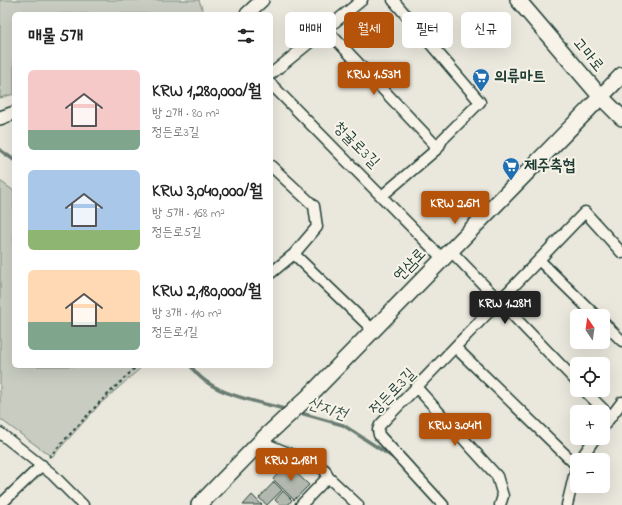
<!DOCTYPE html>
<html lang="ko">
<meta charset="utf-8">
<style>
:root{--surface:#fff;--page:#f6f6f6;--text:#222;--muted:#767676;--accent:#b45309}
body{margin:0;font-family:"Indie Flower","Poor Story",sans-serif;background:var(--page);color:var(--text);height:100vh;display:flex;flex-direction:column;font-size:15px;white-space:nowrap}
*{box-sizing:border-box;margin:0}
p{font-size:13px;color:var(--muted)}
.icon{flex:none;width:22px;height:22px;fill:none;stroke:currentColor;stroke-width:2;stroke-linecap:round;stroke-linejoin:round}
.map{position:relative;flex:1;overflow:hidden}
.panel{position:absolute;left:12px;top:12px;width:261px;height:356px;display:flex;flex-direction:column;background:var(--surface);border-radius:6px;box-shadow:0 4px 16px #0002}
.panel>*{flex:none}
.top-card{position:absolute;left:285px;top:12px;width:277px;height:36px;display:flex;gap:8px}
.needle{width:26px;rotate:347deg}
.tools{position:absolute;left:570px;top:309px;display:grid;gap:8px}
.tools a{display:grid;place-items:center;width:40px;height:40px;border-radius:6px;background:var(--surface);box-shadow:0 4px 16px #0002;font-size:20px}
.price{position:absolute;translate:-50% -34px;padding:0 9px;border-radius:4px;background:var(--accent);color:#fff;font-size:13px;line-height:26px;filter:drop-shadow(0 1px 2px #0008)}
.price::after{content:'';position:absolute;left:50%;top:24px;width:12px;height:9px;margin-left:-6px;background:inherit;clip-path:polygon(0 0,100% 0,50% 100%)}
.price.on{background:#222;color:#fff}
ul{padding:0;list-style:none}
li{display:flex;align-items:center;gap:12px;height:100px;padding:0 16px}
li span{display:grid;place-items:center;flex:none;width:112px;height:80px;border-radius:6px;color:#555}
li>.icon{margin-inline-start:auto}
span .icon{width:48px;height:48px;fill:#fffc;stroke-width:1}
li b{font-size:17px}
h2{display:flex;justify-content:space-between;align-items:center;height:48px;padding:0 16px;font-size:17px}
.chip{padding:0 14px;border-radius:6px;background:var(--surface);box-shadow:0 4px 16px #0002;font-size:14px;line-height:36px}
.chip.on{background:var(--accent);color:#fff}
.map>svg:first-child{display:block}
.green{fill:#c8ccc1;stroke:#74847a}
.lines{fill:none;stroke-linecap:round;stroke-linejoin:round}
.stream{stroke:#6a7c72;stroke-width:3.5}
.building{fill:#b2b8ae;stroke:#1f3d34}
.minor-casing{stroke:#1f3d34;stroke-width:13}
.tertiary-casing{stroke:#1f3d34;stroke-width:16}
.secondary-casing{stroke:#1f3d34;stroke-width:18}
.path{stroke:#1f3d34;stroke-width:2;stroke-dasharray:3 3;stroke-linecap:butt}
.minor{stroke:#f7f3e8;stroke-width:10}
.tertiary{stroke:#f7f3e8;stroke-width:13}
.secondary{stroke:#f7f3e8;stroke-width:15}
.labels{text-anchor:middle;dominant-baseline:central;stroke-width:4;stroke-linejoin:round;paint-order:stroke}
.street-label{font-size:16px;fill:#1f3d34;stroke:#f7f3e8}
.poi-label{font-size:16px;font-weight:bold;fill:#1f3d34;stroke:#f7f3e8;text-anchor:start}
.water-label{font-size:17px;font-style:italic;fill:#445c53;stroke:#f7f3e8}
</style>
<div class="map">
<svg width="622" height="505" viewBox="0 0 622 505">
<rect width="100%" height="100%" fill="#eae8dd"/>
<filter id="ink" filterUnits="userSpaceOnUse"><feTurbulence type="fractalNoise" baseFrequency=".025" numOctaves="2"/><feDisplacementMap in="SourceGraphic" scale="8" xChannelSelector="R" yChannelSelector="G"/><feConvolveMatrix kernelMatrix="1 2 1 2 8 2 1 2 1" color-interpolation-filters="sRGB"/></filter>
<g filter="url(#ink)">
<path class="green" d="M0,0H199L204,14H14V94L0,98Z
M0,181L14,191V366H143L100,404L52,457L0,419Z"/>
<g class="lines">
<path class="stream" d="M0,150L14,160
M191,366C209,395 257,401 288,410
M297,412L343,425L394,458"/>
</g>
<path class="building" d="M287,464L309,485L294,500L273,479Z
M274,482L282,490L267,505L259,498Z
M283,491L292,500L288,505H280L275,500Z
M252,495L262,505H243Z"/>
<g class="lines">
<g class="minor-casing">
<path id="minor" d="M326,29L438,148
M271,74L362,0
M271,84L442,258
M271,166L314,206L317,227L294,254L271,273
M383,195L438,148L442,140L480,102L393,0
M450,250L577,382
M294,254L373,330
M539,260L596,316
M603,322L622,341
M456,348L576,465
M417,388L497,476L503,496L500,505
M584,390L611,417
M603,427L622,402
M0,433L52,474L83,505
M261,442L311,462L325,470L328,477
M580,460L595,438
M0,505L42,465
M301,505L328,477L358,505
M443,505L379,435L378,430L380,425L585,212L622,253
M567,505L577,464"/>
</g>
<g class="tertiary-casing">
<path id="tertiary" d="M247,14L262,0
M0,118L14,113"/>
</g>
<g class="secondary-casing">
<path id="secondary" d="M518,0L600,96L622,118
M199,505L266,436L309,396L622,75"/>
</g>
<path class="path" d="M49,457L99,403L137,366"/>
<use href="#minor" class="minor"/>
<use href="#tertiary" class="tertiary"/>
<use href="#secondary" class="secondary"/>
</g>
</g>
<defs>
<g id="supermarket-pin" transform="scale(0.9)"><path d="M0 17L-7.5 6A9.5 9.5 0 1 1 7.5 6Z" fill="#1f6fb2" stroke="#f7f3e8"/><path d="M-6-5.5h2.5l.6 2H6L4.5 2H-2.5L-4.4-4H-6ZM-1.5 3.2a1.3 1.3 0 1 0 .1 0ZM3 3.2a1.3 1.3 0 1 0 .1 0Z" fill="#fff"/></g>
</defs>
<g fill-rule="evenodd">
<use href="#supermarket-pin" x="481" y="77"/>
<use href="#supermarket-pin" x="511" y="166"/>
</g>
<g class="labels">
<g class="street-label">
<text transform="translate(588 55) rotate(50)">고마로</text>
<text transform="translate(356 145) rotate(45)">청귤로3길</text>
<text transform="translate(410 265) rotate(-46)">연삼로</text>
<text transform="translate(393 392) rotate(-46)">정든로3길</text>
</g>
<g class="poi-label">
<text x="494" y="77">의류마트</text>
<text x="524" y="166">제주축협</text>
</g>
<g class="water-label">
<text transform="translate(327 409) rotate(18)">산지천</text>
</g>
</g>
</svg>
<div class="tools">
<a><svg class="needle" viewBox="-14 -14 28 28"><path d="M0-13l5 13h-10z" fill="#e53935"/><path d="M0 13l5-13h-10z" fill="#767676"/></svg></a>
<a><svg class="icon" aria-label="locate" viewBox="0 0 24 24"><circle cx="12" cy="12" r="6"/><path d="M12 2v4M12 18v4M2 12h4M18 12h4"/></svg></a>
<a>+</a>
<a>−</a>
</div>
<b class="price" style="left:374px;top:96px">KRW 1.53M</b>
<b class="price" style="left:455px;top:225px">KRW 2.6M</b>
<b class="price on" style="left:505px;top:325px">KRW 1.28M</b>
<b class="price" style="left:455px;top:447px">KRW 3.04M</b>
<b class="price" style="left:291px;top:482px">KRW 2.18M</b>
<div class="top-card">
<a class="chip">매매</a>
<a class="chip on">월세</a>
<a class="chip">필터</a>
<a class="chip">신규</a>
</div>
<section class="panel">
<h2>매물 5개<svg class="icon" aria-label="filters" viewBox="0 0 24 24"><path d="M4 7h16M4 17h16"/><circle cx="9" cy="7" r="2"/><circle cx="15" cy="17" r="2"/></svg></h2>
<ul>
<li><span style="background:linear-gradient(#f6c9c9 75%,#7fa58c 0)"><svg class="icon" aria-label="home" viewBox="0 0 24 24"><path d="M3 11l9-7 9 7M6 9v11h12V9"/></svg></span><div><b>KRW 1,280,000/월</b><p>방 2개 · 80 m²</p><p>정든로3길</p></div></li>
<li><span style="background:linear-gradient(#a9c7e8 75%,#8fb573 0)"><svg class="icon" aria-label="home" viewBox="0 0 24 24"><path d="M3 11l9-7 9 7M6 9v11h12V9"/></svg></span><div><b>KRW 3,040,000/월</b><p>방 5개 · 168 m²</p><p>정든로5길</p></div></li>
<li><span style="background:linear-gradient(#ffd9b3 65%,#7fa58c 0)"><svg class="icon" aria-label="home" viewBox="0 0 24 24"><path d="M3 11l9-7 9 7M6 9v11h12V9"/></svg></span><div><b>KRW 2,180,000/월</b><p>방 3개 · 110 m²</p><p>정든로1길</p></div></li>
</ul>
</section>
</div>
